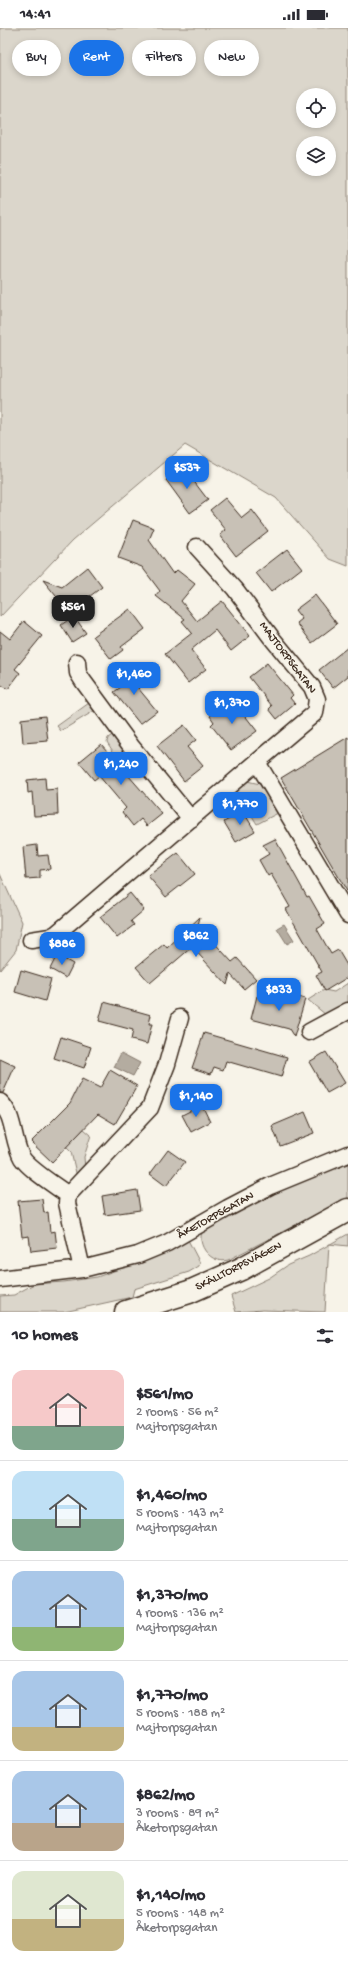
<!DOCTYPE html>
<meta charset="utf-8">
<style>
:root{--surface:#fff;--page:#f7f7f7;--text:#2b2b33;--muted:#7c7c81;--line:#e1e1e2;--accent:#1a73e8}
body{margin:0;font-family:"Gochi Hand",sans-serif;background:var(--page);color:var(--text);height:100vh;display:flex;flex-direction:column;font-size:15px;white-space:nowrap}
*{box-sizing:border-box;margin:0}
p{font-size:13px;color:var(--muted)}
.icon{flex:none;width:22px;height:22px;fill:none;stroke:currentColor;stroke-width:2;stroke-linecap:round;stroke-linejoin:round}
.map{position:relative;height:1284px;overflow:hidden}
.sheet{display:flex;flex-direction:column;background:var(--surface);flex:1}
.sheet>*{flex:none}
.top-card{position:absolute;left:12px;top:12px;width:324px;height:36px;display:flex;gap:8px}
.tools{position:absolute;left:296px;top:60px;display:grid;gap:8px}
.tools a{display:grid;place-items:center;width:40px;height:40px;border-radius:50%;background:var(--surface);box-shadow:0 2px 6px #0003;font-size:20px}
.price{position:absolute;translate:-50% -34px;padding:0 9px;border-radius:8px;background:var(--accent);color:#fff;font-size:13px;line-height:26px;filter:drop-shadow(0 1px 2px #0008)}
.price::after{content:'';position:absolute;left:50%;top:24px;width:12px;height:9px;margin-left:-6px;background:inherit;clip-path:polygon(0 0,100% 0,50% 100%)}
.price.current{background:#222;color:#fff}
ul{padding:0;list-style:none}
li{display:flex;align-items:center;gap:12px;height:100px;padding:0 12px}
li+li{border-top:1px solid var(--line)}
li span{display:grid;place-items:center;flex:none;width:112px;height:80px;border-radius:12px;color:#555}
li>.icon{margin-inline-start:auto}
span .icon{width:48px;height:48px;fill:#fffc;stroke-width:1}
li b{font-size:17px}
h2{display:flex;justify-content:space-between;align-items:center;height:48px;padding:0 12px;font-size:17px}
.pill{padding:0 14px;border-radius:18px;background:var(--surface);box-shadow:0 2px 6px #0003;font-size:14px;line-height:36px}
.pill.current{background:var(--accent);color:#fff}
.status{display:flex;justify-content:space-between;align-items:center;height:28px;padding:0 20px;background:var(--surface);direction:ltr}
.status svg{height:11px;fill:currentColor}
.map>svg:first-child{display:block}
.green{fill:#dbd6cb;stroke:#8b8074;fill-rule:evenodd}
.water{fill:#b4aca0;stroke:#84786c}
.building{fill:#c8c1b6;stroke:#3b2a1e}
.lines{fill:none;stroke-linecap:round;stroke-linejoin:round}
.street-casing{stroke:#3b2a1e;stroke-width:19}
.secondary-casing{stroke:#3b2a1e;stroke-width:25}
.street{stroke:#f7f3e8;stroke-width:16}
.secondary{stroke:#f7f3e8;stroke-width:22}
.labels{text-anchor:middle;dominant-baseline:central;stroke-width:3;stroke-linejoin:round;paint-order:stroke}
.street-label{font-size:12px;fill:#3b2a1e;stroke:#f7f3e8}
</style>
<div class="status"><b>14:41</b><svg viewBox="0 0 49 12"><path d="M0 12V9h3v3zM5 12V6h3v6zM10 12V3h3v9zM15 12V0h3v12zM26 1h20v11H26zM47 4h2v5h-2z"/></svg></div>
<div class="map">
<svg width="348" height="1284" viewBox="0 0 348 1284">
<rect width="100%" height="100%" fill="#f7f3e8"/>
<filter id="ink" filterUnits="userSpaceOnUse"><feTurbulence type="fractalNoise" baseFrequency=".025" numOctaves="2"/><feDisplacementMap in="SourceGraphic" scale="8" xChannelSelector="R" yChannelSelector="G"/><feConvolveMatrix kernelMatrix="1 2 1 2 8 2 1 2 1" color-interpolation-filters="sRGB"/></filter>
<g filter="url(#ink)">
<path class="green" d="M0,0H348V538L330,531L276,470L185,417L73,512L0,589ZM303,67H329V93H303ZM303,115H329V141H303Z
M89,675L94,683L61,703L57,698Z
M112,707L127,725L121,730L114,725L107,714L108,710Z
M247,753L260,756L278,785L257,796C248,782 247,774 229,777L225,771Z
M0,846L22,894L16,922L0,942Z
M348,955V978L326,987L308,972L324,962L334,964Z
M84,1101L91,1107L84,1129L85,1141L77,1149L71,1124L66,1119Z
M348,1134V1170L228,1232C212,1237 195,1217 203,1202L277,1162Z
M348,1206V1218L329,1216L325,1284L262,1282L236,1284L231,1268L269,1250L288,1237L309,1228Z
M188,1212L200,1235L199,1238L189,1244L134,1261L132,1269L64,1284H0V1268L14,1267L34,1256L64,1254L97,1249L166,1224Z"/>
<path class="water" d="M284,896L294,912L287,916L277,900Z
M121,1025L140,1035L133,1048L114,1039Z"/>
<path class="building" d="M183,439L208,472L190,485L166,452Z
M225,470L242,490L252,482L268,503L236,528L220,507L226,502L210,482Z
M133,492L154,500L149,512L173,546L177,542L195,556L181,573L197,593L222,573L250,608L231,623L215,602L191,622L206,641L188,655L165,626L192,605L182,593L185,591L156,568L160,563L142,539L118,530Z
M287,521L302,540L271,564L256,545Z
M87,539L102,559L69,584L43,552L62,559Z
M315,567L337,596L312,615L297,595L302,591L295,582Z
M130,581L145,601L121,619L123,622L111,631L93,608Z
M74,588L86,605L72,614L61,597Z
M24,593L42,608L15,641L20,645L8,661L0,656V603L10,611Z
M348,619V648L333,660L319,642Z
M267,635L293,667L290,670L295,676L277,691L269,681L272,678L249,649Z
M130,640L143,655L138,660L157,683L140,696L114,664L121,659L115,651Z
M232,671L257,703L231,722L211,697L214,694L210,688Z
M45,688L48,713L23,715L21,691Z
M184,697L196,712L187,719L203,738L184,753L157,718Z
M348,709V865L281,750Z
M101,716L162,786L147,798L141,791L133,798L122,784L126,780L99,748L94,752L79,734Z
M45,750L46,762L57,761L58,787L34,788L32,764L28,765L27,752Z
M243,783L255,803L236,814L224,794Z
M275,811L307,869L309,868L325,896L317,901L331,926L338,922L348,939V949L325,963L316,947L322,944L286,881L290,879L271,846L268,848L259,832L269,826L263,817Z
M37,817L38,828L48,827L50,841L40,842V850L26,851L23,819Z
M178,825L195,846L166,869L148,848Z
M130,865L144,882L131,893L134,897L117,910L100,889Z
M200,889L198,897L232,934L237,930L256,951L244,961L230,946L227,957L192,919L150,955L136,939L164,916L167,920Z
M57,927L73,936L66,950L50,941Z
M21,942L51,951L45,973L15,964Z
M285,965L305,971L294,1009L289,1001L251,991L257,968L282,975Z
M104,974L151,987L149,996H152L147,1016L131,1012L133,1002L99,993Z
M204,1005L287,1029L281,1049L226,1033L223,1042L214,1039L211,1046L192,1040Z
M61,1009L91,1019L84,1040L54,1030Z
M326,1024L345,1055L327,1065L309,1034Z
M0,1031L15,1038L3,1065H0Z
M110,1042L137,1058L115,1096L98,1086L52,1134L31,1114L70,1075L82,1051L100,1060Z
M202,1077L210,1094L191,1104L182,1087Z
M305,1084L314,1105L280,1118L272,1098Z
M168,1122L185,1134L166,1158L150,1146Z
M137,1162L140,1182L105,1187L102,1168Z
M42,1171L44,1185L48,1184L50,1204L55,1203L57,1220L31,1223L29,1208L22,1209L18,1173Z"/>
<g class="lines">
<g class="street-casing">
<path id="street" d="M197,519L235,561L271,609L312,659L317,671L315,685L257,734
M77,634L78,645L83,653L131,718L191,791
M31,912L50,909L56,906L257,734L348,887
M309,1004L348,983
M0,1074C15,1088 12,1112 22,1130C30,1142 56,1158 68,1167L67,1175L82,1241
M68,1167L150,1080L167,1036L180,990
M0,1251L82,1241L138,1227L167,1215L228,1180L270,1158L348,1126"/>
</g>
<g class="secondary-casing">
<path id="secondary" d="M126,1284L189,1264L241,1241L348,1182"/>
</g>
<use href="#street" class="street"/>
<use href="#secondary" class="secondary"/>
</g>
</g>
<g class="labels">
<g class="street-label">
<text transform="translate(287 630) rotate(53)">MAJTORPSGATAN</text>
<text transform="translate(216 1188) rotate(-29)">ÅKETORPSGATAN</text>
<text transform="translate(239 1239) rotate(-27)">SKÄLLTORPSVÄGEN</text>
</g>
</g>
</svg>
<div class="tools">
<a><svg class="icon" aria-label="locate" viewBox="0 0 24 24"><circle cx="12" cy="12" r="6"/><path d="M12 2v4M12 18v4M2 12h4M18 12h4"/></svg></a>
<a><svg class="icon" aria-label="layers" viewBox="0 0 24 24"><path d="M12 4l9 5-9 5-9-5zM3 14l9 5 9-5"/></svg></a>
</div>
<b class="price" style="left:187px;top:462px">$537</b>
<b class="price current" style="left:73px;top:601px">$561</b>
<b class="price" style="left:134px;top:668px">$1,460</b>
<b class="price" style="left:232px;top:697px">$1,370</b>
<b class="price" style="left:121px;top:758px">$1,240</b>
<b class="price" style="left:240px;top:798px">$1,770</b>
<b class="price" style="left:196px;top:930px">$862</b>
<b class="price" style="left:62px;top:938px">$886</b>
<b class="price" style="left:279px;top:984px">$833</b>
<b class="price" style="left:196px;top:1090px">$1,140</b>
<div class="top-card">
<a class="pill">Buy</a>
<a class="pill current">Rent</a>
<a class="pill">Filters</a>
<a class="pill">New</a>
</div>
</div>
<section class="sheet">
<h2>10 homes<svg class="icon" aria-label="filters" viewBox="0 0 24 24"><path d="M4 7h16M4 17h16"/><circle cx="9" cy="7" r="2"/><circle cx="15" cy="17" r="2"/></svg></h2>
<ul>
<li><span style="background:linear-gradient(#f6c9c9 70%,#7fa58c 0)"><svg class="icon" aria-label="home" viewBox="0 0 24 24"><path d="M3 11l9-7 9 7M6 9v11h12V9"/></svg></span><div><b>$561/mo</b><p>2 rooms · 56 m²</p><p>Majtorpsgatan</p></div></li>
<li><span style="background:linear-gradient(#bfe0f5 60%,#7fa58c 0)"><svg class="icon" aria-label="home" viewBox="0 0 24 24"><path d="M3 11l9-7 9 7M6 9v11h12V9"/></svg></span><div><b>$1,460/mo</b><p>5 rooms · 143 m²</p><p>Majtorpsgatan</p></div></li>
<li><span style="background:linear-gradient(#a9c7e8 70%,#8fb573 0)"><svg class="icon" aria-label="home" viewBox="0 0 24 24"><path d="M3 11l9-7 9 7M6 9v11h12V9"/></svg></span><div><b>$1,370/mo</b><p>4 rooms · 136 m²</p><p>Majtorpsgatan</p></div></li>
<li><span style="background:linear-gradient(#a9c7e8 70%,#c2b280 0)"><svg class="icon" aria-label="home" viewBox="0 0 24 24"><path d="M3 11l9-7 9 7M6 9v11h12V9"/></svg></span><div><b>$1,770/mo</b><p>5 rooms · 188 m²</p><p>Majtorpsgatan</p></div></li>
<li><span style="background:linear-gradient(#a9c7e8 65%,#b9a48a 0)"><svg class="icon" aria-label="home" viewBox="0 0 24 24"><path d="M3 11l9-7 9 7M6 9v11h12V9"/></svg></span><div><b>$862/mo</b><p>3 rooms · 89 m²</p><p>Åketorpsgatan</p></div></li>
<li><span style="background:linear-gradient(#dfe7d0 60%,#c2b280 0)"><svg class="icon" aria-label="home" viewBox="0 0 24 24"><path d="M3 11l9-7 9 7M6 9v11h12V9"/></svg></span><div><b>$1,140/mo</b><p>5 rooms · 148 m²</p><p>Åketorpsgatan</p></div></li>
</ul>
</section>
